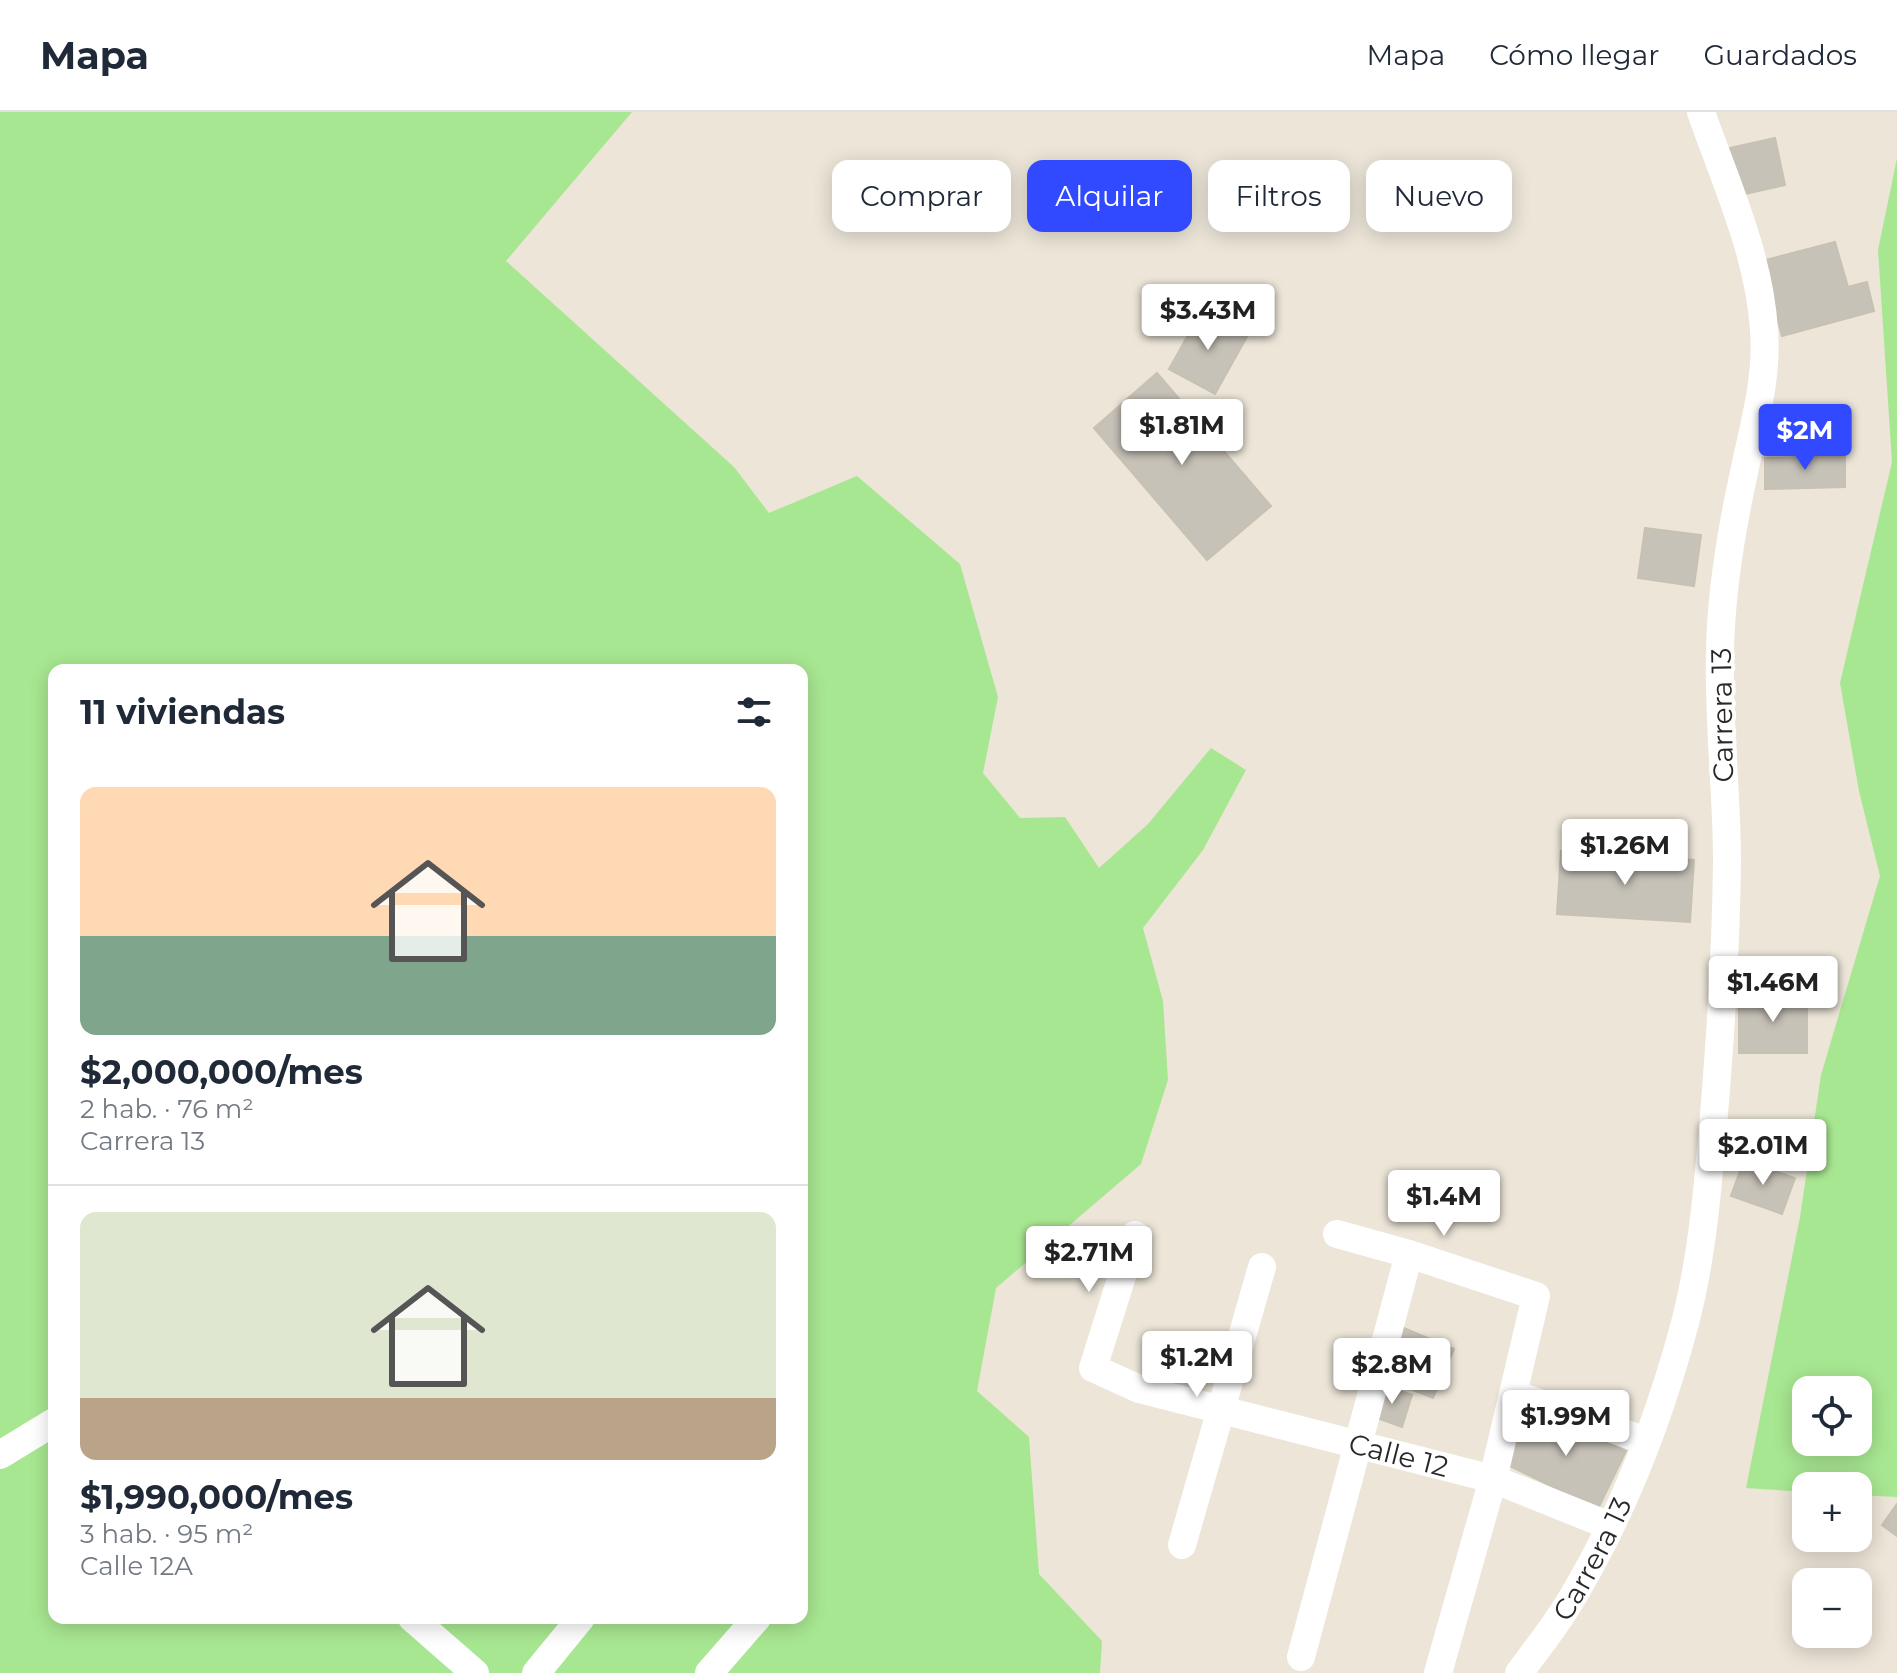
<!DOCTYPE html>
<html lang="es">
<meta charset="utf-8">
<style>
:root{--surface:#fff;--page:#f2f2f3;--text:#1f2937;--muted:#747a83;--line:#e0e1e3;--accent:#324aff}
body{margin:0;font-family:Montserrat,sans-serif;background:var(--page);color:var(--text);height:100vh;display:flex;flex-direction:column;font-size:30px;white-space:nowrap}
*{box-sizing:border-box;margin:0}
p{font-size:26px;color:var(--muted)}
.icon{flex:none;width:44px;height:44px;fill:none;stroke:currentColor;stroke-width:2;stroke-linecap:round;stroke-linejoin:round}
.map{position:relative;flex:1;overflow:hidden}
.side{position:absolute;left:48px;top:552px;width:760px;height:960px;display:flex;flex-direction:column;background:var(--surface);border-radius:16px;box-shadow:0 4px 20px #0003}
.side>*{flex:none}
.hud{position:absolute;left:832px;top:48px;width:760px;height:72px;display:flex;gap:16px}
.tools{position:absolute;left:1792px;top:1264px;display:grid;gap:16px}
.tools a{display:grid;place-items:center;width:80px;height:80px;border-radius:16px;background:var(--surface);box-shadow:0 4px 20px #0003;font-size:40px}
.price{position:absolute;translate:-50% -68px;padding:0 18px;border-radius:8px;background:#fff;color:#222;font-size:26px;line-height:52px;filter:drop-shadow(0 2px 4px #0008)}
.price::after{content:'';position:absolute;left:50%;top:48px;width:24px;height:18px;margin-left:-12px;background:inherit;clip-path:polygon(0 0,100% 0,50% 100%)}
.price.selected{background:var(--accent);color:#fff}
ul{padding:0;list-style:none}
li{display:grid;align-content:center;gap:16px;height:424px;padding:0 32px}
li+li{border-top:2px solid var(--line)}
li span{display:grid;place-items:center;height:248px;border-radius:16px;color:#555}
li>.icon{margin-inline-start:auto}
span .icon{width:144px;height:144px;fill:#fffc;stroke-width:1}
li b{font-size:34px}
h2{display:flex;justify-content:space-between;align-items:center;height:96px;padding:0 32px;font-size:34px}
.chip{padding:0 28px;border-radius:16px;background:var(--surface);box-shadow:0 4px 20px #0003;font-size:28px;line-height:72px}
.chip.selected{background:var(--accent);color:#fff}
header{display:flex;align-items:center;gap:48px;box-sizing:border-box;height:112px;padding:0 40px;background:var(--surface);border-bottom:2px solid var(--line)}
header strong{font-size:38px}
nav{display:flex;gap:44px;margin-inline-start:auto;font-size:28px}
.map>svg:first-child{display:block}
.green{fill:#a8e791;fill-rule:evenodd}
.building{fill:#c7c2b8;stroke:#c7c1b2;stroke-width:2}
.lines{fill:none;stroke-linecap:round;stroke-linejoin:round}
.minor{stroke:#fff;stroke-width:28}
.labels{text-anchor:middle;dominant-baseline:central;stroke-width:8;stroke-linejoin:round;paint-order:stroke}
.street-label{font-size:28px;fill:#282828;stroke:#fff}
</style>
<header>
<strong>Mapa</strong>
<nav><a>Mapa</a><a>Cómo llegar</a><a>Guardados</a></nav>
</header>
<div class="map">
<svg width="1897" height="1561" viewBox="0 0 1897 1561">
<rect width="100%" height="100%" fill="#ece5d8"/>
<path class="green" d="M0,0H632L506,149L734,355L769,401L857,364L960,452L998,585L983,661L1020,706L1065,705L1099,756L1148,712L1211,636L1246,658L1203,738L1143,816L1163,889L1168,968L1141,1052L996,1176L977,1279L1029,1325L1039,1462L1102,1529L1100,1561H0ZM54,558H802V1506H54Z
M1897,46V1385L1858,1383V1374H1806V1380L1746,1376L1800,1105L1821,963L1880,764L1859,679L1840,571L1892,350L1878,138ZM1858,1278V1330H1806V1278Z"/>
<path class="building" d="M1775,26L1785,73L1740,83L1730,36Z
M1835,130L1848,175L1867,170L1874,199L1782,224L1762,149Z
M1202,198L1248,223L1215,282L1169,257Z
M1157,261L1271,394L1207,448L1094,316Z
M1774,305L1824,313L1819,345L1768,337Z
M1845,344V375L1765,377V346Z
M1645,416L1701,423L1694,474L1638,466Z
M1561,739L1694,748L1690,810L1557,802Z
M1739,884H1807V941H1739Z
M1744,1048L1795,1066L1782,1102L1731,1084Z
M1399,1214L1454,1237L1433,1286L1378,1264Z
M1381,1273L1412,1283L1402,1315L1371,1304Z
M1534,1294L1626,1339L1598,1397L1506,1352Z
M1897,1392V1424L1882,1413Z"/>
<g class="lines">
<g class="minor">
<path d="M1337,1122L1409,1142L1536,1184L1493,1367L1438,1561"/>
<path id="s1" d="M1135,1123L1093,1256L1139,1277L1493,1367L1610,1414"/>
<path d="M1514,1282L1646,1329"/>
<path d="M0,1343L54,1310"/>
<path d="M1182,1433L1262,1155"/>
<path d="M412,1506L475,1561"/>
<path d="M1301,1545L1409,1142"/>
<path d="M536,1561L581,1506"/>
<path d="M709,1561L757,1506"/>
<path id="s2" d="M1519,1561C1540,1533 1562,1505 1579,1474C1626,1393 1661,1301 1685,1211C1703,1142 1708,1072 1714,1002C1721,918 1726,834 1727,750C1727,680 1718,609 1720,539C1721,482 1730,426 1742,370C1752,320 1768,269 1764,218C1759,141 1726,72 1701,0"/>
</g>
</g>
<g class="labels">
<g class="street-label">
<text transform="translate(1722 603) rotate(-91)">Carrera 13</text>
<text stroke="none"><textPath href="#s1" startOffset="458">Calle 12</textPath></text>
<text stroke="none"><textPath href="#s2" startOffset="136">Carrera 13</textPath></text>
</g>
</g>
</svg>
<div class="tools">
<a><svg class="icon" aria-label="locate" viewBox="0 0 24 24"><circle cx="12" cy="12" r="6"/><path d="M12 2v4M12 18v4M2 12h4M18 12h4"/></svg></a>
<a>+</a>
<a>−</a>
</div>
<b class="price" style="left:1208px;top:240px">$3.43M</b>
<b class="price" style="left:1182px;top:355px">$1.81M</b>
<b class="price selected" style="left:1805px;top:360px">$2M</b>
<b class="price" style="left:1625px;top:775px">$1.26M</b>
<b class="price" style="left:1773px;top:912px">$1.46M</b>
<b class="price" style="left:1763px;top:1075px">$2.01M</b>
<b class="price" style="left:1444px;top:1126px">$1.4M</b>
<b class="price" style="left:1089px;top:1182px">$2.71M</b>
<b class="price" style="left:1197px;top:1287px">$1.2M</b>
<b class="price" style="left:1392px;top:1294px">$2.8M</b>
<b class="price" style="left:1566px;top:1346px">$1.99M</b>
<div class="hud">
<a class="chip">Comprar</a>
<a class="chip selected">Alquilar</a>
<a class="chip">Filtros</a>
<a class="chip">Nuevo</a>
</div>
<section class="side">
<h2>11 viviendas<svg class="icon" aria-label="filters" viewBox="0 0 24 24"><path d="M4 7h16M4 17h16"/><circle cx="9" cy="7" r="2"/><circle cx="15" cy="17" r="2"/></svg></h2>
<ul>
<li><span style="background:linear-gradient(#ffd9b3 60%,#7fa58c 0)"><svg class="icon" aria-label="home" viewBox="0 0 24 24"><path d="M3 11l9-7 9 7M6 9v11h12V9"/></svg></span><div><b>$2,000,000/mes</b><p>2 hab. · 76 m²</p><p>Carrera 13</p></div></li>
<li><span style="background:linear-gradient(#dfe7d0 75%,#b9a48a 0)"><svg class="icon" aria-label="home" viewBox="0 0 24 24"><path d="M3 11l9-7 9 7M6 9v11h12V9"/></svg></span><div><b>$1,990,000/mes</b><p>3 hab. · 95 m²</p><p>Calle 12A</p></div></li>
</ul>
</section>
</div>
